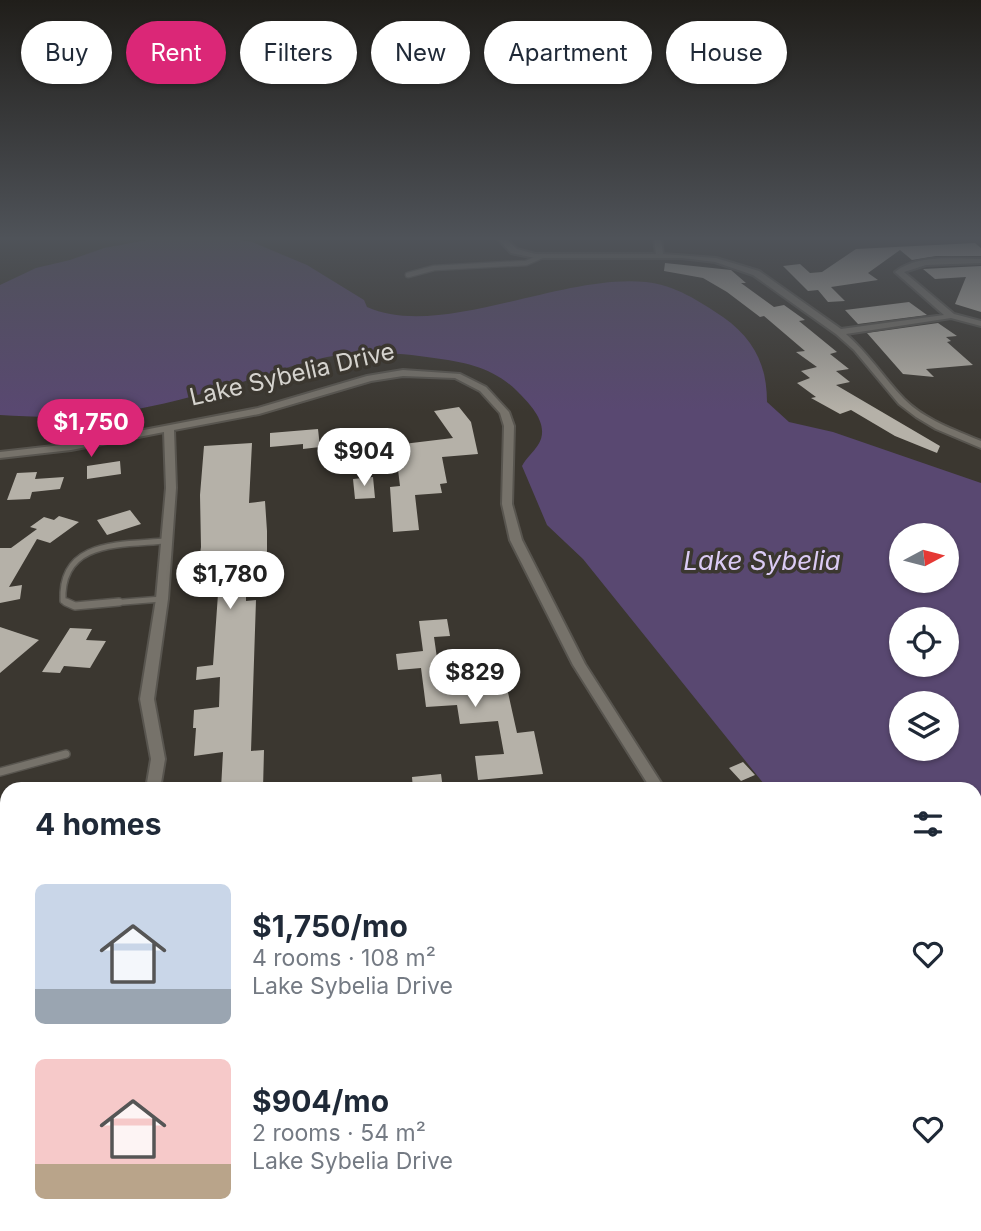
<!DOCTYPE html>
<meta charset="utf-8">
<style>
:root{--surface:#fff;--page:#f6f6f7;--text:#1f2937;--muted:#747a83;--accent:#db2777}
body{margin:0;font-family:Inter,sans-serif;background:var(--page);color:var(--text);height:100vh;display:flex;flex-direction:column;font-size:26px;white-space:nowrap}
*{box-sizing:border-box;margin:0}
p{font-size:23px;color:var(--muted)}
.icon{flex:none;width:38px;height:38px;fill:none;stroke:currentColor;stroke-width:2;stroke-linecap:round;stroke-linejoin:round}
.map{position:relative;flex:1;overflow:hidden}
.drawer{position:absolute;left:0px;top:782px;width:982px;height:450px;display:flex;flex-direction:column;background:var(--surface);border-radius:21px 21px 0 0;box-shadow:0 2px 5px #0004}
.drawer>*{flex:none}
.hud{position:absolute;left:21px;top:21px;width:940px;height:63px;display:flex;gap:14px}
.needle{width:46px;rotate:83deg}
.fabs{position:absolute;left:889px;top:523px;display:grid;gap:14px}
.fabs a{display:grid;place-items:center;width:70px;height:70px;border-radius:50%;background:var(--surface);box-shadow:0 2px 5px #0004;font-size:35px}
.price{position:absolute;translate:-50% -60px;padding:0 16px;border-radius:24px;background:#fff;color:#222;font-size:23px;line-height:46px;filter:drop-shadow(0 2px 4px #0008)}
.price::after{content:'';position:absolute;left:50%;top:42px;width:21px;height:16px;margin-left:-10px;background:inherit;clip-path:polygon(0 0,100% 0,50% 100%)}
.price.current{background:var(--accent);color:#fff}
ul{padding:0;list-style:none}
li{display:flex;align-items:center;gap:21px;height:175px;padding:0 35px}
li span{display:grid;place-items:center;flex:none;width:196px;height:140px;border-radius:10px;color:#555}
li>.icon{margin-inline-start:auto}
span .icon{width:84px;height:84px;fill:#fffc;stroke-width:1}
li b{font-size:30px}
h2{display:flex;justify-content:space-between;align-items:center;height:84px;padding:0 35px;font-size:30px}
.pill{padding:0 24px;border-radius:32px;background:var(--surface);box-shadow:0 2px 5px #0004;font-size:24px;line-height:63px}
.pill.current{background:var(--accent);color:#fff}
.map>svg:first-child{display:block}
.water{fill:#594871;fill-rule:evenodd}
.building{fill:#b5b1a8}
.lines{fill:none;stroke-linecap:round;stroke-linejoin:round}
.service-far2-casing{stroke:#58554f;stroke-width:7}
.service-far1-casing{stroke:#58554f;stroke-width:8}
.service-casing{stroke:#58554f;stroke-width:10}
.minor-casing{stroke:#58554f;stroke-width:4}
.service-far2{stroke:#76726a;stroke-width:4.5}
.service-far1{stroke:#76726a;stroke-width:5}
.service{stroke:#76726a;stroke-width:7}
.minor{fill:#76726a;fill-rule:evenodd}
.labels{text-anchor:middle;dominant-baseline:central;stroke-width:7;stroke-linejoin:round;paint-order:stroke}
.street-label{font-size:24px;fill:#d5d3ce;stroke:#3b3730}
.water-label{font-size:26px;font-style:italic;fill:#dbcbf5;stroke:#3b3730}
</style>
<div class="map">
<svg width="981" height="1231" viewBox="0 0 981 1231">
<rect width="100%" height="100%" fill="#3b3730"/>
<path class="water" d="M153,239H234L252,242L307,265L364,300L367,307C440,340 562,273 646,282C675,285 699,301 723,317C754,339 767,365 767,402L789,422L833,432L981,483V1143L975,1130V789H768L583,559L547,525L522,466C526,458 533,453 538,445C551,425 530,404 517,391C494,368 465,362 434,358C407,354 377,351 349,354C320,356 290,367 262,376C219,389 177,402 133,410C89,418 45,418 0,415V285L36,268L70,260L104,248ZM901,536H947V581H901ZM901,620H947V665H901ZM901,704H947V749H901Z"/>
<path class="building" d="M975,243L981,248V256H936L912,260L900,250L868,273L878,280L831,287L845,301L828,302L818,290L808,291L783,266L800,264L810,273L822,272L856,249Z
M665,263L731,270L746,283H741L774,307L784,305L805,320L799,321L837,352L830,354L849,369L836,371L850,382L836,385L940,446L937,453L895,436L851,410L840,414L811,398L816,397L797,383L810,378L801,371L817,367L796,352L805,351L764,316L760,317L727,292L703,278L664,271Z
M981,266V312L955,304L966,277L935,279L923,269Z
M909,302L927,315L858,324L845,310Z
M938,323L957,336L946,337L951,341L947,342L973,365L926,369L934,377L903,374L867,333Z
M459,407L471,422L478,454L442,457L447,483L440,484L442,493L415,495L419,530L393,532L390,487L400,486L395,445L453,438L434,411Z
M318,429L320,447L303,449V444L270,447V433Z
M252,443L249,503L265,501L267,531V554L246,556V601L256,600L251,751L264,750L263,789H221L223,752L194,756L196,728H193L194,710L219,707L220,677L196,680L197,667L213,665L218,594L209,595L210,581L196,582L201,547L200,495L204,446Z
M120,461L121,474L87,479V466Z
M37,472L35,479L64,477L60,489L32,492L30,499L7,500L17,473Z
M373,477L375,498L355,499L353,479Z
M130,510L141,524L107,535L97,520Z
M59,516L79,522L50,543L37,539L9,587L22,585L20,599L0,603V548H11L37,529L30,527L44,517L54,520Z
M447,619L450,636L434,637L441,686L494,681L496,689L507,688L517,733L534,731L543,774L478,780L475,756L504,754L498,721L460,724L457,705L426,707L421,668L398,670L396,654L423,651L419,621Z
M0,627L39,640L0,673Z
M70,628L92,629L86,640L106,641L90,668L64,666L60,673L42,672Z
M743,762L755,775L741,781L729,768Z
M441,774L443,789H413L412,777Z"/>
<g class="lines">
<g class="service-far2-casing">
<path id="service-far2" d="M408,275L434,268L526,263L542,256"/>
</g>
<g class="service-far1-casing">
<path id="service-far1" d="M71,604L63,601C60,540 120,545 165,541
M98,604L162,599"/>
</g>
<g class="service-casing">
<path id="service" d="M66,602L75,606L119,602
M0,772L66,754"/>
</g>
<g class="minor-casing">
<path id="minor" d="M498,239H506L517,249L535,254H656L654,239H661L663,254L716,258L759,271L841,329L944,315L895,272C917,254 954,259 981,259V263L926,265L904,272L954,314L981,321V326L951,318L846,334C868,353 884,378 904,399C925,420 955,430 981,441V448L936,429L916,417L899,404L854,350L836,334L753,275L715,262L682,258H535L511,253Z
M403,370L460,374L486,387L509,412L514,426L512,504L522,540L585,664L665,789H651L573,665L510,540L502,504L504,426L500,413L480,391L455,378L403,376L371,381L259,414L174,430L176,488L168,599L154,699L165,759L160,789H146L151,759L140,699L156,599L166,488L164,432L71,450L0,458V452L71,444L258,408L367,376Z
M504,1225H524L522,1231H502Z
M889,1225H910L912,1231H891Z"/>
</g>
<use href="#service-far2" class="service-far2"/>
<use href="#service-far1" class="service-far1"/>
<use href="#service" class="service"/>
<use href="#minor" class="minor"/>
</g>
<linearGradient id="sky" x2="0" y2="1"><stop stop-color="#201e1a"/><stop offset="0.58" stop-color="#4f5359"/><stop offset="1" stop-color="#4f5359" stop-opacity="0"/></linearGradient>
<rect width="981" height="411" fill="url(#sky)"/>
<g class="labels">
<g class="street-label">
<text transform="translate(292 374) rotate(-13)">Lake Sybelia Drive</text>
</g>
<g class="water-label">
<text x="762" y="560">Lake Sybelia</text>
</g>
</g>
</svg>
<div class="fabs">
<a><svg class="needle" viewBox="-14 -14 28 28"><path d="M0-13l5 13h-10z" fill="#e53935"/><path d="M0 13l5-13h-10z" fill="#747a83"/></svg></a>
<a><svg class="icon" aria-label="locate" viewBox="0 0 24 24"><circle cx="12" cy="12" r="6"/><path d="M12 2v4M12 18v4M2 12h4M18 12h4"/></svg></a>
<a><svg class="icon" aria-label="layers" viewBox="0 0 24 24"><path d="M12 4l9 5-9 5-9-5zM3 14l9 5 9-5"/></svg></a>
</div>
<b class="price current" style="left:91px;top:459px">$1,750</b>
<b class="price" style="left:364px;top:488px">$904</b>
<b class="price" style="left:230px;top:611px">$1,780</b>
<b class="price" style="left:475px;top:709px">$829</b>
<div class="hud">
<a class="pill">Buy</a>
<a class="pill current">Rent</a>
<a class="pill">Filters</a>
<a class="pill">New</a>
<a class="pill">Apartment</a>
<a class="pill">House</a>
</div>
<section class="drawer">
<h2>4 homes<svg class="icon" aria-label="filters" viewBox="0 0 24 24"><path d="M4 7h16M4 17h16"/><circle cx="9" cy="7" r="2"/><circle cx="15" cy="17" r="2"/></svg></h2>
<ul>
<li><span style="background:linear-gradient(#c9d6e8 75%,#9aa5b1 0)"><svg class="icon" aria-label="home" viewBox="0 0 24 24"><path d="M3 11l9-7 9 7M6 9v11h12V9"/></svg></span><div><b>$1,750/mo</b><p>4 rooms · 108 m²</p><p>Lake Sybelia Drive</p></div><svg class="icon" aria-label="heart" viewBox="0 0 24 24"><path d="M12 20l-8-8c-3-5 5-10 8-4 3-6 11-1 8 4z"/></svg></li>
<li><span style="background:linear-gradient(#f6c9c9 75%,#b9a48a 0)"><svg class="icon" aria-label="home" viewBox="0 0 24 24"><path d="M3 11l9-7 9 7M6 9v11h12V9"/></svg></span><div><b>$904/mo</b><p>2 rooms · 54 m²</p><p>Lake Sybelia Drive</p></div><svg class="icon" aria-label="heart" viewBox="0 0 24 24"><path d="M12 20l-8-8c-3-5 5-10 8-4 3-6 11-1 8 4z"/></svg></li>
</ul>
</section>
</div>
